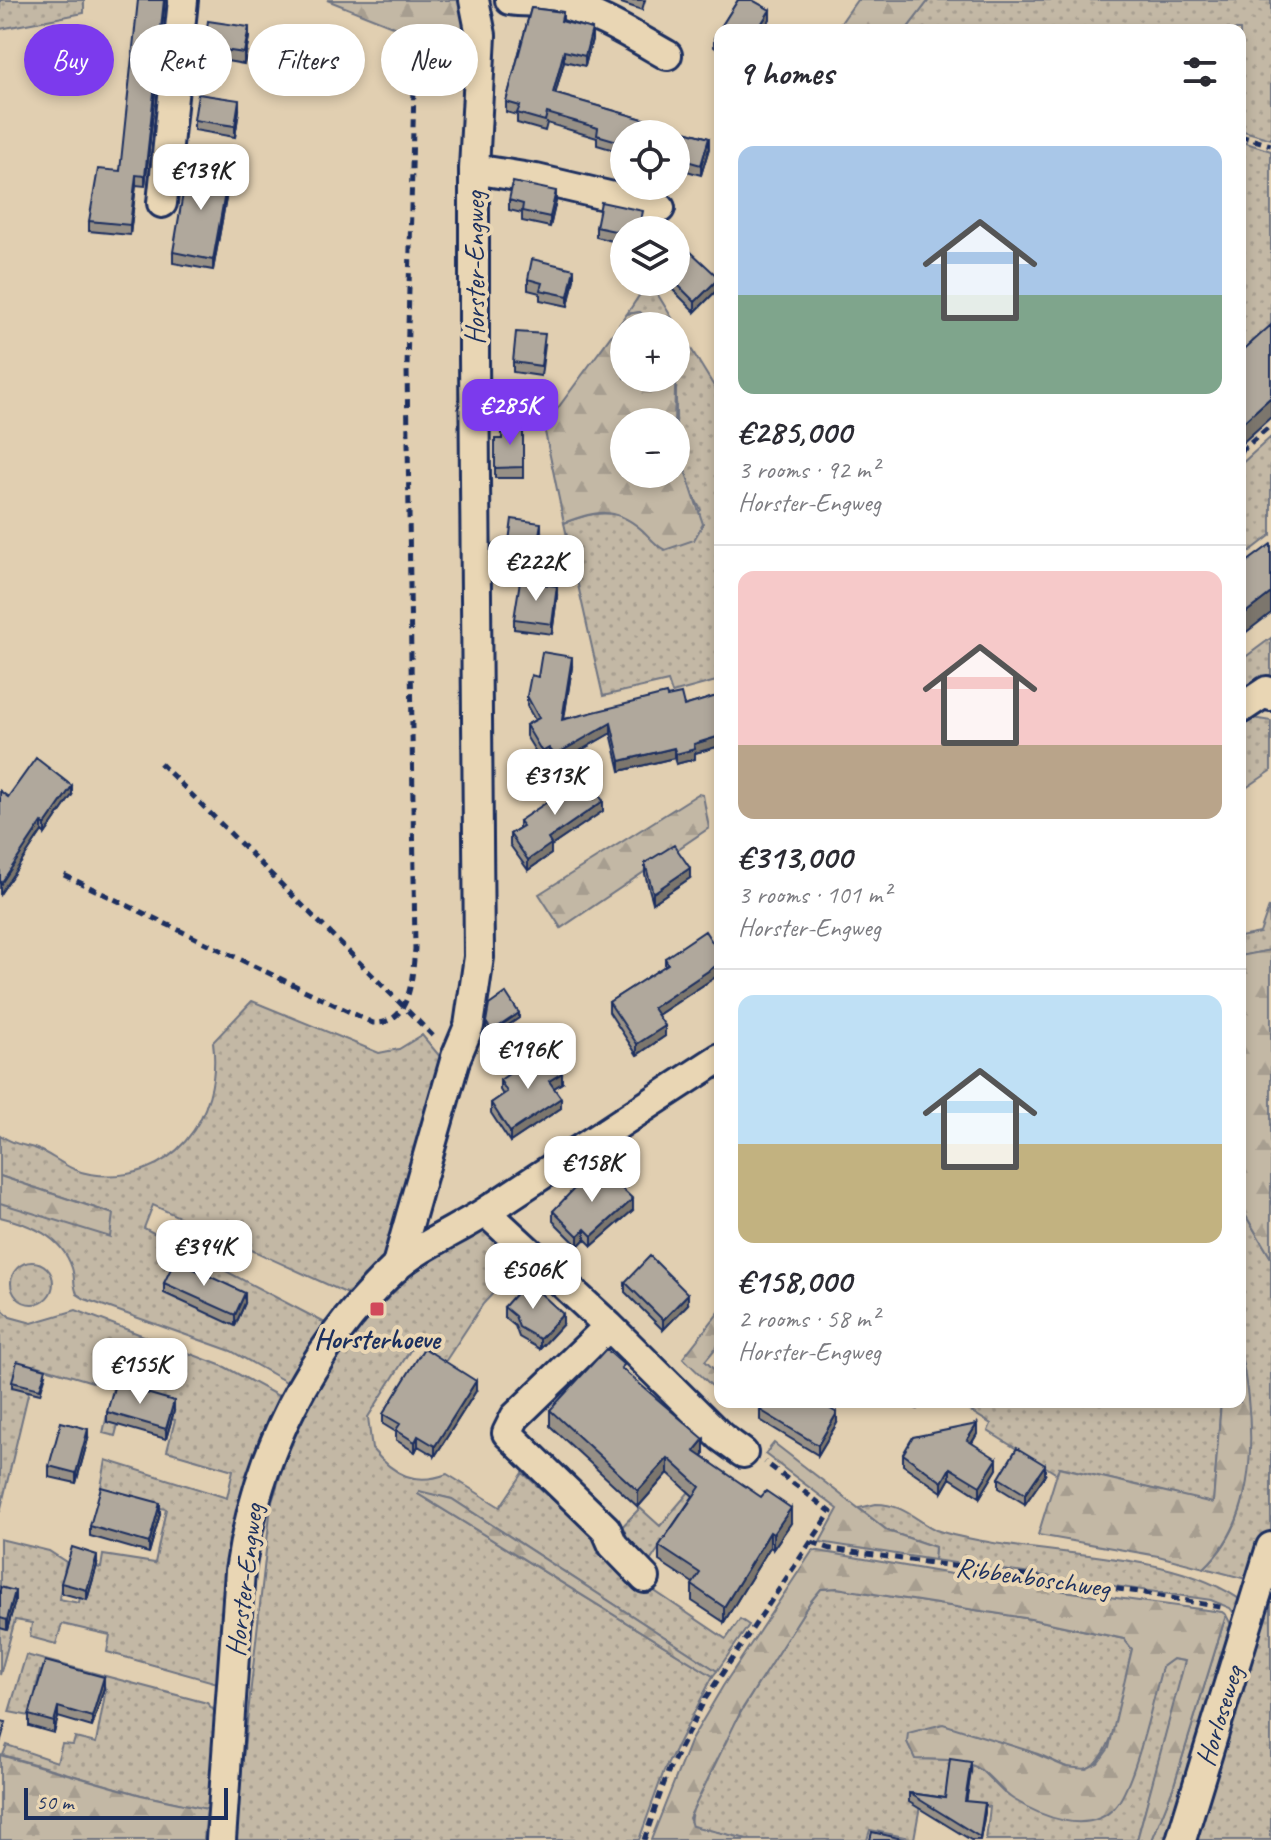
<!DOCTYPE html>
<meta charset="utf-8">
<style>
:root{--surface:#fff;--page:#f2f2f3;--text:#2b2b33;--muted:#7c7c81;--line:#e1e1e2;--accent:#7c3aed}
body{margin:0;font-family:Caveat,sans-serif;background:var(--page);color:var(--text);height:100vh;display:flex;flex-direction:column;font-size:30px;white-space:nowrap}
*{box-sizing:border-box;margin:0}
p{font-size:26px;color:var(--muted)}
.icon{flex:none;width:44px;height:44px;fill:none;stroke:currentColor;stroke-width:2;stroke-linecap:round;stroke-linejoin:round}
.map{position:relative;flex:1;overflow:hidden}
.side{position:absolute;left:714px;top:24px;width:532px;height:1384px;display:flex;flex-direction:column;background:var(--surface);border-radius:16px;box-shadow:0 4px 12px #0003}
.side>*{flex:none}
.guide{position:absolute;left:24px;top:24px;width:570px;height:72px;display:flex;gap:16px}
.buttons{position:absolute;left:610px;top:120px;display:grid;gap:16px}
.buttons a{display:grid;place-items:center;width:80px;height:80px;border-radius:50%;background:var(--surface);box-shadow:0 4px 12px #0003;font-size:40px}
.scale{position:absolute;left:24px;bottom:20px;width:204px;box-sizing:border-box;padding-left:8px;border:4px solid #1b2f5e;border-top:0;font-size:22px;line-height:28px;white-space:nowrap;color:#1b2f5e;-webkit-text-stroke:6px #e9d6b4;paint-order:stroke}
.price{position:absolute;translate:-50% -68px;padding:0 18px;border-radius:16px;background:#fff;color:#222;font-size:26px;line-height:52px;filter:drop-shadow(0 2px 4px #0008)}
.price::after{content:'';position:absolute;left:50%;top:48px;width:24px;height:18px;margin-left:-12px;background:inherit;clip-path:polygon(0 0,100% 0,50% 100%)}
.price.current{background:var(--accent);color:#fff}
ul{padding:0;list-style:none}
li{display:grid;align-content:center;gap:16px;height:424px;padding:0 24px}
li+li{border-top:2px solid var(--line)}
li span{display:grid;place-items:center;height:248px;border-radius:16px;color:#555}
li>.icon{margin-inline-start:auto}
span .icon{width:144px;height:144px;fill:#fffc;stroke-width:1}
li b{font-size:34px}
h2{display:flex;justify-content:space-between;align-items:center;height:96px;padding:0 24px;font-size:34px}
.chip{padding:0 28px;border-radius:36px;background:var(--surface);box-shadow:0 4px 12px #0003;font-size:28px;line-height:72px}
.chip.current{background:var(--accent);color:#fff}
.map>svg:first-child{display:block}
.green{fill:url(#green-dots);stroke:#6f7482;stroke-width:2}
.forest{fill:url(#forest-firs);stroke:#6f7482;stroke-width:2}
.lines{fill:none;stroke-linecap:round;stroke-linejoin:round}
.street-casing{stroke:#1b2f5e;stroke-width:34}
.path{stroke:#1b2f5e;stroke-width:5;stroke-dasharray:8 6;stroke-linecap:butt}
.street{stroke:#e9d6b4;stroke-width:28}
.wall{fill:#979086;stroke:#1b2f5e;stroke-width:2}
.shaded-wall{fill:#7b766d;stroke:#1b2f5e;stroke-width:2}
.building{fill:#b0a89c;stroke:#1b2f5e;stroke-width:2}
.poi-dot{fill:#d1495b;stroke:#e9d6b4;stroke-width:3}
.labels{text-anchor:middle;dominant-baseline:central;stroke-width:8;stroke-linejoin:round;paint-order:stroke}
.street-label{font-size:28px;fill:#1b2f5e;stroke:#e9d6b4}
.poi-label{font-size:28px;font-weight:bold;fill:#1b2f5e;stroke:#e9d6b4}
</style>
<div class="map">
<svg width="1271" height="1840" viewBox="0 0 1271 1840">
<defs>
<pattern id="green-dots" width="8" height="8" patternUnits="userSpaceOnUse" patternTransform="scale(2)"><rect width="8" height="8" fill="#c3b8a5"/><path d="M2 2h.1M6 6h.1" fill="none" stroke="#a79e90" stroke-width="1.8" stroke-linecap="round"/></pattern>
<pattern id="forest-firs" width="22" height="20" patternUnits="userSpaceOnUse" patternTransform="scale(2)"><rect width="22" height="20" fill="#c3b8a5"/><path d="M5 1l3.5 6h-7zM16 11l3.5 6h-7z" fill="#a79e90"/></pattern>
</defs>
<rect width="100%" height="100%" fill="#e1cfb1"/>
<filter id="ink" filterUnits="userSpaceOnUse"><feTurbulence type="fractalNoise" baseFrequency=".0125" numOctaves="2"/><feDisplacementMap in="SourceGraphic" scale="16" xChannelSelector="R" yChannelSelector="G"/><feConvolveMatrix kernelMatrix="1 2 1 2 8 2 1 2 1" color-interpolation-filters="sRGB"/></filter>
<g filter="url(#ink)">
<path class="green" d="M0,0H84V13L0,29Z
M929,0H1271V139L1240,130V30H906Z
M1240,141L1271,151V340L1240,368Z
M648,282H650L720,396V680L672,693L668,681L603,696L564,523C608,506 627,510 659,547L701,510L687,484L676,443V326H656L640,312L627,314Z
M1271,437V535L1240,559V465Z
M1271,638V674L1240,696V661Z
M1253,718L1271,721V771L1246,788L1240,780V720Z
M1269,907L1271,950L1240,956V937L1260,933Z
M252,1001L379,1053L399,1049L422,1035L442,1059L387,1254L348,1294L153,1205L144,1228L325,1323L290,1384L231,1351L85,1299L77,1294C73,1285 75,1277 72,1268C62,1236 29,1224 0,1217V1186L113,1214L0,1176V1135C13,1144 20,1144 34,1148C53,1154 66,1170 90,1174C171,1187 223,1117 213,1042Z
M1240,1206L1271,1258V1530L1253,1577L1246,1579L1204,1568C1267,1510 1246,1423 1240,1348C1236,1301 1240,1253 1240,1206Z
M484,1229L523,1261L483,1304L443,1365L418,1338L368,1417L372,1449C394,1475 415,1486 447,1474L500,1507L523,1473L603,1545L598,1553L726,1639L740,1619L749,1625L717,1671L452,1499L419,1492L418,1494L713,1676L664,1771L639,1840H234L271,1505L298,1420L346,1341L413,1267Z
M11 1283a21 21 0 1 1 42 0a21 21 0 1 1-42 0Z
M0,1307L10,1317L32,1323L76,1310L225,1367L282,1398C266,1432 251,1465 241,1501C225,1558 227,1620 222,1678L217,1683L107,1652L110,1635L62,1624L56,1644L30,1637L32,1623L15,1620L0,1675V1539L49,1551L66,1562L59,1599L79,1603L85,1565L101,1568L103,1555L155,1563L166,1509L99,1498L106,1460L227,1498L233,1470L167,1451L175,1420L123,1405L115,1436L103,1433L113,1388L35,1365L0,1512Z
M956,1402H1221L1213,1504L1060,1467L1057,1474L988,1431L991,1424Z
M699,1480L703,1482L647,1566L616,1533L640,1508L660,1526Z
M876,1504C903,1504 914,1519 936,1530C947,1534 961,1537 972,1539C1055,1557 1176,1551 1245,1603L1239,1620L1230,1608L1211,1600L934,1560L935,1547L888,1531L859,1508Z
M1271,1578V1840H1190Z
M837,1588L1031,1619L1124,1639L1132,1649C1126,1676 1116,1765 1084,1769C1062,1771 1047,1753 1026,1751C991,1748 951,1756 915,1759L957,1760L981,1770L1004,1793L1073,1821L1092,1818L1114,1808L1126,1787L1162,1667L1173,1659L1186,1661L1137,1840H986L990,1807L922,1795L914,1839L870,1830L867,1840H751L691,1826C683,1793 788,1637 810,1602L821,1589Z
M1226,1615L1235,1632L1170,1840H1152L1173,1788Z
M26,1655L207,1703L219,1716L212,1840H204L207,1809L141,1795L3,1755L7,1745L57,1762L62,1744L73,1745L75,1738L96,1743L106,1689L40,1671L30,1716L9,1712Z"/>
<path class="forest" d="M327,0H465L475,59Z
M857,0H929L906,30H836Z
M640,312L656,326H624V378H676V360L674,422H624V474H676V443L703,524L694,540L665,550C656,546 649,536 641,529C615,506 594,511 564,523L544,427L627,314Z
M698,794L703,795L709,828L561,928L539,894Z
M1271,950V1258L1240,1206V956Z
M0,1176L113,1214L110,1237L0,1203Z
M720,1311V1343L705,1361L720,1375V1394L683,1358Z
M1240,1349C1255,1420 1261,1515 1204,1568L1158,1556L1038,1535L1059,1467L1213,1503L1221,1402H1240Z
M774,1443L888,1531L935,1547L934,1560L820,1542L838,1509L765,1454Z
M419,1491L452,1499L717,1671L713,1676L418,1494Z
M813,1550L1003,1583L1222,1612L1226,1615L1173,1788L1152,1840H1137L1185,1661L1173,1659L1162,1667C1153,1699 1135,1785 1115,1807C1088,1837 1040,1816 1013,1799C1000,1791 993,1778 981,1770C962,1757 937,1760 915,1759L907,1742L908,1733L943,1724L1029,1751L1066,1767L1086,1769L1098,1763L1109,1748L1132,1649L1124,1639L1031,1619L837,1588L821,1589L810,1602L741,1711L689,1818L692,1826L751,1840H651L690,1742L723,1686Z
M0,1755L141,1795L207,1809L204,1840H0Z"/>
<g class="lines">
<g class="street-casing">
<path id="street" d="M510,0C525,3 539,0 554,2C595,12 630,34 667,55
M474,169L536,179L660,208
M162,203L183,0
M1240,709L1267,691L1271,696
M486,1212L609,1326L721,1437L743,1453
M396,1268L456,1057L469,1026L479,957L474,358V169L481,35L474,0
M609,1326L515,1417L507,1433L606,1529L613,1545L645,1578
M221,1840L240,1571C257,1456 308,1350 394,1269C419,1246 458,1230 487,1211C565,1160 642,1108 720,1058
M1181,1840L1271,1547"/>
</g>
<path class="path" d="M1240,136L1271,145
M1240,452L1271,425
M160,763L436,1039
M64,875L373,1023C411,1025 412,978 415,949L407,368L414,88
M812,1542L831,1549L1139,1592L1225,1608
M644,1840L668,1772L705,1699L831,1512L765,1462"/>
<use href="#street" class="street"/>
</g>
<path class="wall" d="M165,0L145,186L136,185L130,235L89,231V221L120,171Z
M612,0H645L642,10Z
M738,0H752L770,10V19L764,28L766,30H720V51L714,47V38Z
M531,8L563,12V21L592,29V39L585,66L564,61L555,94L709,138V148L701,175L676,168V134H624V153L597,145V138L547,123L545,131L517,123V115L506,112V102Z
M249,37L244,64L204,57V47Z
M239,110L235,137L194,130V120Z
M229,182L213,270L173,263V252Z
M509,200L556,201L550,227L522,221V213L509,210Z
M643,222L624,230V244L596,237V227Z
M528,279H574L568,306L540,300V293L528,290Z
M668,282H676L719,288L695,312L668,285Z
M545,345L541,376L513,372V362Z
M523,424V478H495V439H502Z
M541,533L536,564L508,559V549Z
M557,596L552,634L514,629V619Z
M572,667L564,719L667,697L684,706L720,695V746L695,753V759L676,764L674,758L620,771L611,733L555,765L549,758L542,762L526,736V725L535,720L527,706V696L538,677Z
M0,791L8,797L72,795L45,834L42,831L0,894Z
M603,811L551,846V854L528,870L510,845V834L519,828V821Z
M645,863L690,878L653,903L645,874Z
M720,954V974L658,1015L665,1036L637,1055L609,1012V1002L665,966V958Z
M519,1018L492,1036L486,1027V1022Z
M500,1080L562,1083L554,1088L561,1108L510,1142L491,1113V1103L503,1095L500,1090Z
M597,1179L633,1210L592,1246L585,1239L578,1246L553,1221V1211Z
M625,1282L688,1304L663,1330L625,1292Z
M164,1283L245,1303L235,1326L164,1293Z
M504,1307L563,1324L540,1349L519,1337L515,1326L504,1317Z
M624,1370L704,1455L703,1457L791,1523L773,1549L770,1547L724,1622L692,1601V1585L693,1583L659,1561V1546L693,1496L668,1473L638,1507L550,1426V1410Z
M46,1374L40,1394L12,1387V1382Z
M476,1391L435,1456L418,1446L415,1452L396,1440V1432L383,1424V1414Z
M904,1402H921L917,1409Z
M760,1410L837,1423L818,1455L760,1420Z
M174,1411L166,1439L107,1422V1412Z
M977,1434L972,1443L997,1469L980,1497L950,1478L942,1492L903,1465V1454Z
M88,1439L76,1483L49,1477V1466Z
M1045,1475L1025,1504L999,1488V1478Z
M160,1514L149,1553L90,1536V1526Z
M97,1565L87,1600L61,1593V1583Z
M0,1587L15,1601L7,1630L0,1628Z
M104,1688L92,1727L58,1717L54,1733L29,1726V1715Z
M971,1771L966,1801L985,1812L980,1840H971L909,1802V1793L945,1798Z"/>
<path class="shaded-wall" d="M164,0H165L145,186V176Z
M770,10V19L763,30L760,26Z
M249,27V37L244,64V53Z
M592,29V39L585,66V56Z
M564,51V61L553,103V93Z
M239,100V110L235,137V126Z
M709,138V148L701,175V165Z
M229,171V182L213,270V260Z
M136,175V185L130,235V225Z
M556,191V201L550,227V217Z
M574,269V279L568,306V296Z
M719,278V288L695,312V302Z
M1271,397V417L1240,445V425Z
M541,523V533L536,564V554Z
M557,586V596L552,634V624Z
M1271,593V613L1240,637V617Z
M572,657V667L562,730V720Z
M611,723V733L555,765V755Z
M720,736V746L695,753V759L676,764V754L694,744Z
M549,748V758L542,762V752Z
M674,748V758L620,771V761Z
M72,786V795L45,834V825Z
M603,801V811L551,846V854L528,870V860L548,839Z
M42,822V831L0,894V885Z
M690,868V878L653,903V893Z
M720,963V974L653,1018V1008Z
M519,1013V1018L492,1036V1031Z
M665,1026V1036L637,1055V1044Z
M562,1073V1083L549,1091V1081Z
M561,1098V1108L510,1142V1132Z
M633,1199V1210L592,1246V1236Z
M585,1229V1239L578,1246V1236Z
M245,1293V1303L235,1326V1315Z
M688,1294V1304L663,1330V1320Z
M563,1314V1324L540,1349V1339Z
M476,1381V1391L435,1456V1446Z
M174,1401V1411L166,1439V1429Z
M837,1413V1423L818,1455V1445Z
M977,1424V1434L967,1450V1440Z
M88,1429V1439L76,1483V1473Z
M418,1436V1446L415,1452V1442Z
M704,1439V1455L694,1466V1451Z
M668,1458V1473L638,1507V1491Z
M997,1459V1469L980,1497V1486Z
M1045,1465V1475L1025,1504V1494Z
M950,1468V1478L942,1492V1482Z
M160,1503V1514L149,1553V1543Z
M791,1508V1523L773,1549V1534Z
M770,1532V1547L724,1622V1607Z
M97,1555V1565L87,1600V1590Z
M15,1591V1601L7,1630V1620Z
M104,1677V1688L92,1727V1717Z
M58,1707V1717L54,1733V1722Z
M971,1762V1771L965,1810V1801Z
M985,1803V1812L980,1840V1837Z"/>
<path class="building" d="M138,0H164L145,176L136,175L130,225L89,221L98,169L120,171Z
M738,0H752L770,10L760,26L766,30H720V42L714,38Z
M531,8L563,12L561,21L592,29L585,56L564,51L553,93L709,138L701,165L676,158V134H624V143L597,135L598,128L547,113L545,121L517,113L520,106L506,102Z
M208,21L249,27L244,53L204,47Z
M198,94L239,100L235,126L194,120Z
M188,164L229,171L213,260L173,252Z
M513,182L556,191L550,217L522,211L523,204L509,200Z
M601,202L643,211L639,230H624V233L596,227Z
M691,252L719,278L695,302L675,282L676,268Z
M532,259L574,269L568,296L540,290L542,283L528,279Z
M1271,325V397L1240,425V353Z
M516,332L545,334L541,366L513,362Z
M523,424V467L495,468V439H502V425Z
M512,519L541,523L536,554L508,549Z
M1271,544V593L1240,617V567Z
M520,581L557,586L552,624L514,619Z
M542,652L572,657L562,720L666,694L667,697L681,694L684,706L720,695V736L694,744L695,749L676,754L674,748L620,761L611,723L555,755L549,748L542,752L526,725L539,718L527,696L531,675L538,677Z
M36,758L72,786L45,825L42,822L0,885V791L8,797Z
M586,776L603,801L548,839L551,844L528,860L510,834L523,826L519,821Z
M674,845L690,868L653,893L645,863Z
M705,931L720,954V963L653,1008L665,1026L637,1044L609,1002L668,964L665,958Z
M506,993L519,1013L492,1031L486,1022L489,1005Z
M546,1049L562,1073L549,1081L561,1098L510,1132L491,1103L507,1092L500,1080Z
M590,1172L597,1179L604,1172L633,1199L592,1236L585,1229L578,1236L553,1211Z
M650,1256L688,1294L663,1320L625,1282Z
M175,1260L245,1293L235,1315L164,1283Z
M527,1281L563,1314L540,1339L519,1327L515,1316L504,1307Z
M424,1348L476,1381L435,1446L418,1436L415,1442L396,1430L400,1424L383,1414Z
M606,1349L624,1365L621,1368L704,1439L694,1451L761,1497L766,1491L791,1508L773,1534L770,1532L724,1607L692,1585L700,1573L659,1546L700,1487L668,1458L638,1491L550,1410Z
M17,1361L46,1369L40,1389L12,1382Z
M115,1384L174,1401L166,1429L107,1412Z
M765,1402H819L837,1413L818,1445L760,1410Z
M61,1422L88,1429L76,1473L49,1466Z
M977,1424L967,1440L997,1459L980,1486L950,1468L942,1482L903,1454L913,1437Z
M1017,1448L1045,1465L1025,1494L999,1478Z
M101,1487L160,1503L149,1543L90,1526Z
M72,1547L97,1555L87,1590L61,1583Z
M0,1587L15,1591L7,1620L0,1618Z
M45,1661L104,1677L92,1717L58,1707L54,1722L29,1715Z
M0,1721L6,1722L0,1743Z
M950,1759L971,1762L965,1801L985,1803L980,1837L909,1793L945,1798Z
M872,1832L903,1839V1840H870Z"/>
</g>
<rect class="poi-dot" x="369" y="1301" width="16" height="16" rx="4"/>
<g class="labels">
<g class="street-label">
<text transform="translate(474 268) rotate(-90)">Horster-Engweg</text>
<text transform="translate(1033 1577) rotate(8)">Ribbenboschweg</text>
<text transform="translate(244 1580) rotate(-83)">Horster-Engweg</text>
<text transform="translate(1219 1716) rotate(-73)">Horloseweg</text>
</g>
<g class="poi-label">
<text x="377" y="1338">Horsterhoeve</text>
</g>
</g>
</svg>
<div class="buttons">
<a><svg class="icon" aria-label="locate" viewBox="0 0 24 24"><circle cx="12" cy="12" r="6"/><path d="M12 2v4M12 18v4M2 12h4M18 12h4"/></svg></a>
<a><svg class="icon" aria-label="layers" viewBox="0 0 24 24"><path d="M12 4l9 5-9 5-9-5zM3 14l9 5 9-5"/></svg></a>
<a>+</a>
<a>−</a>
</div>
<div class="scale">50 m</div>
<b class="price" style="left:201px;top:212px">€139K</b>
<b class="price current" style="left:510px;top:447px">€285K</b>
<b class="price" style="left:536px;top:603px">€222K</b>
<b class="price" style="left:555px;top:817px">€313K</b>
<b class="price" style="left:528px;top:1091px">€196K</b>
<b class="price" style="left:592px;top:1204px">€158K</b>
<b class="price" style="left:204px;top:1288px">€394K</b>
<b class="price" style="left:533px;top:1311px">€506K</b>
<b class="price" style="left:140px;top:1406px">€155K</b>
<div class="guide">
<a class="chip current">Buy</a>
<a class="chip">Rent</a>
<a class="chip">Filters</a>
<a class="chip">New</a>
</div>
<section class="side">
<h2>9 homes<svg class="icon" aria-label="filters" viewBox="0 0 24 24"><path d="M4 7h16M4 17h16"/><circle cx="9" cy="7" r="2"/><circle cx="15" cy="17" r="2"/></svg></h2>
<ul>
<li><span style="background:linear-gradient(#a9c7e8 60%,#7fa58c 0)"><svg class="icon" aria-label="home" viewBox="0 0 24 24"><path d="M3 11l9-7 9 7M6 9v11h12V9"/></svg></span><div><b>€285,000</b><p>3 rooms · 92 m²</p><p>Horster-Engweg</p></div></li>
<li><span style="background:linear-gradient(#f6c9c9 70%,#b9a48a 0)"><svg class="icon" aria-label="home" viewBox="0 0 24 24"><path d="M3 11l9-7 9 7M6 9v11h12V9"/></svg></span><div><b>€313,000</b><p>3 rooms · 101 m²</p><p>Horster-Engweg</p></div></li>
<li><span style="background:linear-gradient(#bfe0f5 60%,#c2b280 0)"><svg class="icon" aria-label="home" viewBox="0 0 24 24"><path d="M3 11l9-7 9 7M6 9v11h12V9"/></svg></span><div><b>€158,000</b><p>2 rooms · 58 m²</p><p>Horster-Engweg</p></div></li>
</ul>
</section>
</div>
